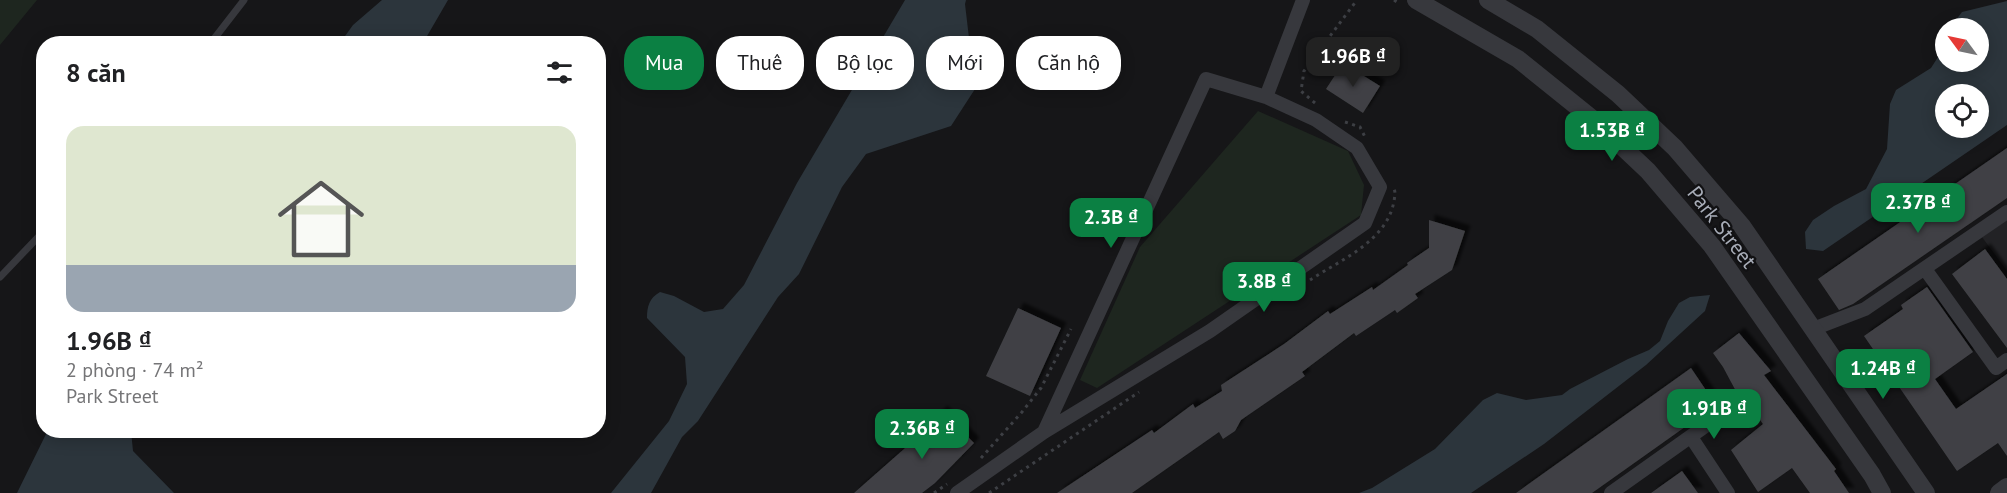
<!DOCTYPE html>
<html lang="vi">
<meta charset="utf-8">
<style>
:root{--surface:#fff;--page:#f6f6f6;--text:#202124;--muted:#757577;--accent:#0b8043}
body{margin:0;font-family:"PT Sans",sans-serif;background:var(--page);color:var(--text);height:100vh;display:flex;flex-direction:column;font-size:22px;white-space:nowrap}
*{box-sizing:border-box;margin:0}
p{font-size:20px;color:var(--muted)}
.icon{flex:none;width:33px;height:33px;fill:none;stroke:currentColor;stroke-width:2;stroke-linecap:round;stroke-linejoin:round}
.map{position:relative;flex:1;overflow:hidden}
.details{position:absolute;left:36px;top:36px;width:570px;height:402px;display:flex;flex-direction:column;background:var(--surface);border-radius:24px;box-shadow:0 3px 15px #0003}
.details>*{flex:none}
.guide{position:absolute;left:624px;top:36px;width:570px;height:54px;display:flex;gap:12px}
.needle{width:39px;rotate:303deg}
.buttons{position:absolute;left:1935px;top:18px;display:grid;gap:12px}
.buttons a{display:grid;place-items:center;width:54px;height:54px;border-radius:50%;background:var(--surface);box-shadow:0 3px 15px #0003;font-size:30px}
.price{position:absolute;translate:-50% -51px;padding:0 14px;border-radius:12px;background:var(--accent);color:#fff;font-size:20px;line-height:39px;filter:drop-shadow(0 2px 3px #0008)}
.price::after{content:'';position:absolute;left:50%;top:36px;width:18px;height:14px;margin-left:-9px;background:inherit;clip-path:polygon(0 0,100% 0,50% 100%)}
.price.on{background:#222;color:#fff}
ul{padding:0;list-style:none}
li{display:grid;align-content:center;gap:12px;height:318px;padding:0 30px}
li span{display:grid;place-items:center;height:186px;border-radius:18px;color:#555}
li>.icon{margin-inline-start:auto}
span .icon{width:108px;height:108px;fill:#fffc;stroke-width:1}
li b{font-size:26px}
h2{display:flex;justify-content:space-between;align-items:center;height:72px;padding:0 30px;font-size:26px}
.tag{padding:0 21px;border-radius:24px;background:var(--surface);box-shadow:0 3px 15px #0003;font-size:21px;line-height:54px}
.tag.on{background:var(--accent);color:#fff}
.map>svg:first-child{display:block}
.built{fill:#222225}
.green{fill:#1e261f}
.water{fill:#2c353c;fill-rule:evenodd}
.building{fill:#404145;filter:url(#shadow)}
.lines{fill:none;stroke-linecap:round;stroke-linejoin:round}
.path{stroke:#3d3f44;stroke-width:3;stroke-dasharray:3 4.5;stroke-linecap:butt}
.service{stroke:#37383d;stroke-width:7}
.minor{stroke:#37383d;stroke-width:14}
.tertiary{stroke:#37383d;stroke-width:18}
.labels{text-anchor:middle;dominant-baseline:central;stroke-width:4.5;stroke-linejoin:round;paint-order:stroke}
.street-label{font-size:21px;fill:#a8adb8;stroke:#111113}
</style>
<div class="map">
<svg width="2007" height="493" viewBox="0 0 2007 493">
<defs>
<filter id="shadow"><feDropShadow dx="5.5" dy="-5.5" stdDeviation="1.5" flood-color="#0009"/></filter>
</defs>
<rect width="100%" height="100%" fill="#161618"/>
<path class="built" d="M2007,220V271L1982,237Z"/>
<path class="green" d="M0,0H37L0,45Z
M1258,111L1348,151L1364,185L1361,215L1097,388L1080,380L1140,247Z"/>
<path class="water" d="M382,0H448L423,43H340L353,25Z
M905,0H966L965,4L975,89L951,126L866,154L842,187L799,274L778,297L698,421L682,437L651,493H611L669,421L687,384L685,357L647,318C647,307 649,298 660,292L674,296L704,312L723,309L744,285L797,183Z
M2007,1V125L1823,251L1806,249L1805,232L1813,220L1834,206L1866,189L1887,149L1890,104L1896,90L1931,68L1938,57L1945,38L1946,62H1978V28H1950L1962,12ZM1978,94V128H1946V94Z
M1710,295L1705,311L1646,365L1544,444L1471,493H1359L1372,488L1435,449L1483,400L1497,393L1526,400L1562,395L1570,389L1628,359L1649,350L1660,341L1668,321L1679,303L1690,297Z
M48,430L131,431L133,451L174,493H17Z"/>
<path class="building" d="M1343,63L1380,86L1363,113L1326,89Z
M2007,148V198L1853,304L1839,310L1818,279Z
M1429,220L1465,231L1452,270L1415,294L1418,298L1397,313L1395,310L1356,336L1354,333L1302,372L1305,376L1241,420L1235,431L1223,439L1219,432L1132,493H1057L1152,430L1154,433L1193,404L1195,408L1222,391L1221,385L1284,344L1328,311L1330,314L1372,287L1373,290L1408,265L1407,263L1429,248Z
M1985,249L2007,279V348L1952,274Z
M1927,287L1973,352L1935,379L1956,409L2007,374V456L1998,443L1957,471L1864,336L1903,309L1901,305Z
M1018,308L1061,328L1030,396L986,376Z
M1739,333L1771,371L1764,375L1836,469L1834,471L1849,493H1810L1792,468L1758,492L1731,450L1763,424L1740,393L1738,395L1723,367L1713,353Z
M1691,368L1716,405L1592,493H1516Z
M942,411L974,443L935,483L922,493H854L904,449Z
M1682,471L1698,493H1651Z"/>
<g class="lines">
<path class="path" d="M1394,0L1400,4
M1315,103L1301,91L1304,71L1357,0
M1345,122L1360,127L1365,137
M1310,280C1342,259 1387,241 1394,201C1395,195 1396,192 1393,187
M981,458L1022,412L1041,388L1071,329
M934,493L947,484
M989,493L1139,392"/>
<path class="service" d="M210,44L244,0
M0,277L44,231"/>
<path class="minor" d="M1620,145L1645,119
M1925,269L1996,368L2007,360
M1813,329L1865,309L2007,212
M1044,432L1206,79L1266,97L1303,0
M1691,437L1728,493
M957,493L1044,432L1210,331L1365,223L1380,187L1357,148L1316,120L1266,97
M1611,493L1718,417"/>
<path class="tertiary" d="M1416,0L1518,59L1595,121L1648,171L1712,246L1872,475L1882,493
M1488,0L1537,29L1618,94L1675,148L1742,226L1926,493
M1999,493L2007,487"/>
</g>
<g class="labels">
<g class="street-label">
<text transform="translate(1722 227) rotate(52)">Park Street</text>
</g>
</g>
</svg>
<div class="buttons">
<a><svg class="needle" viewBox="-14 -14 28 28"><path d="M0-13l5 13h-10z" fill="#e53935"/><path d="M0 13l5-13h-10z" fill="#757577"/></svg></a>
<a><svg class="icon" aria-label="locate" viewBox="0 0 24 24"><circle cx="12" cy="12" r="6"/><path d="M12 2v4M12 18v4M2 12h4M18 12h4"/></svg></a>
</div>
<b class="price on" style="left:1353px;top:88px">1.96B ₫</b>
<b class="price" style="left:1612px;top:162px">1.53B ₫</b>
<b class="price" style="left:1918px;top:234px">2.37B ₫</b>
<b class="price" style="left:1111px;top:249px">2.3B ₫</b>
<b class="price" style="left:1264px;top:313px">3.8B ₫</b>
<b class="price" style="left:1883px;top:400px">1.24B ₫</b>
<b class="price" style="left:1714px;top:440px">1.91B ₫</b>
<b class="price" style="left:922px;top:460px">2.36B ₫</b>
<div class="guide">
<a class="tag on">Mua</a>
<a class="tag">Thuê</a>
<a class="tag">Bộ lọc</a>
<a class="tag">Mới</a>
<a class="tag">Căn hộ</a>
</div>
<section class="details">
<h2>8 căn<svg class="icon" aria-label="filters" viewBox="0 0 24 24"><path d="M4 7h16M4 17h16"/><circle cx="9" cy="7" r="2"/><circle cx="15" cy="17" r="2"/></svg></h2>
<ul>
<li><span style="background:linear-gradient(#dfe7d0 75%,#9aa5b1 0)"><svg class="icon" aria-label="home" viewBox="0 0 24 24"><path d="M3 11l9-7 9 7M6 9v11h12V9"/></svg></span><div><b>1.96B ₫</b><p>2 phòng · 74 m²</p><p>Park Street</p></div></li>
</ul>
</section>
</div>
